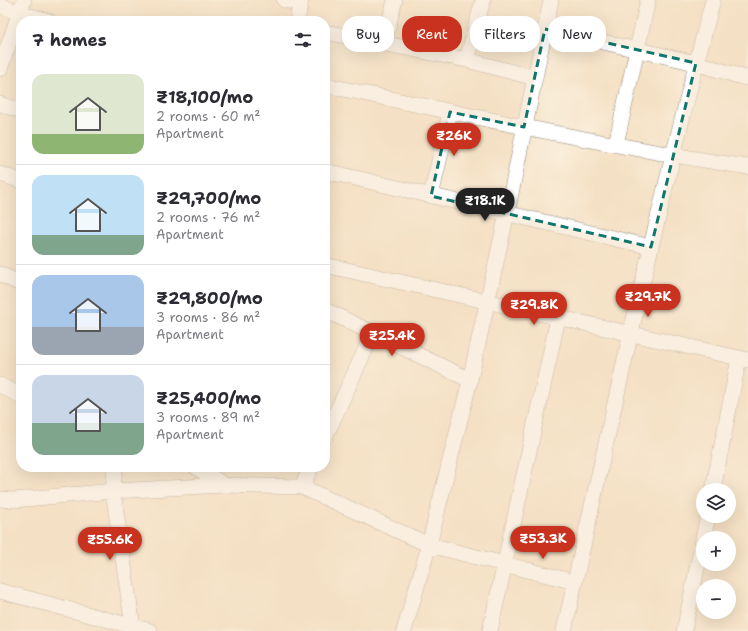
<!DOCTYPE html>
<meta charset="utf-8">
<style>
:root{--surface:#fff;--page:#f2f2f3;--text:#2b2b33;--muted:#7c7c81;--line:#e1e1e2;--accent:#c8321e}
body{margin:0;font-family:"Shantell Sans",sans-serif;background:var(--page);color:var(--text);height:100vh;display:flex;flex-direction:column;font-size:15px;white-space:nowrap}
*{box-sizing:border-box;margin:0}
p{font-size:13px;color:var(--muted)}
.icon{flex:none;width:22px;height:22px;fill:none;stroke:currentColor;stroke-width:2;stroke-linecap:round;stroke-linejoin:round}
.map{position:relative;flex:1;overflow:hidden}
.details{position:absolute;left:16px;top:16px;width:314px;height:456px;display:flex;flex-direction:column;background:var(--surface);border-radius:16px;box-shadow:0 4px 16px #0002}
.details>*{flex:none}
.hud{position:absolute;left:342px;top:16px;width:346px;height:36px;display:flex;gap:8px}
.tools{position:absolute;left:696px;top:483px;display:grid;gap:8px}
.tools a{display:grid;place-items:center;width:40px;height:40px;border-radius:50%;background:var(--surface);box-shadow:0 4px 16px #0002;font-size:20px}
.price{position:absolute;translate:-50% -34px;padding:0 9px;border-radius:14px;background:var(--accent);color:#fff;font-size:13px;line-height:26px;filter:drop-shadow(0 1px 2px #0008)}
.price::after{content:'';position:absolute;left:50%;top:24px;width:12px;height:9px;margin-left:-6px;background:inherit;clip-path:polygon(0 0,100% 0,50% 100%)}
.price.selected{background:#222;color:#fff}
ul{padding:0;list-style:none}
li{display:flex;align-items:center;gap:12px;height:100px;padding:0 16px}
li+li{border-top:1px solid var(--line)}
li span{display:grid;place-items:center;flex:none;width:112px;height:80px;border-radius:12px;color:#555}
li>.icon{margin-inline-start:auto}
span .icon{width:48px;height:48px;fill:#fffc;stroke-width:1}
li b{font-size:17px}
h2{display:flex;justify-content:space-between;align-items:center;height:48px;padding:0 16px;font-size:17px}
.chip{padding:0 14px;border-radius:16px;background:var(--surface);box-shadow:0 4px 16px #0002;font-size:14px;line-height:36px}
.chip.selected{background:var(--accent);color:#fff}
.map>svg:first-child{display:block}
.lines{fill:none;stroke-linecap:round;stroke-linejoin:round}
.minor-casing{stroke:#908678;stroke-width:16}
.minor{stroke:#fff;stroke-width:15}
.marked{fill:none;stroke:#0f766e;stroke-width:3;stroke-dasharray:8 5;stroke-linejoin:round}
</style>
<div class="map">
<svg width="748" height="631" viewBox="0 0 748 631">
<rect width="100%" height="100%" fill="#fcf5e5"/>
<filter id="ink" filterUnits="userSpaceOnUse"><feTurbulence type="fractalNoise" baseFrequency=".025" numOctaves="2"/><feDisplacementMap in="SourceGraphic" scale="8" xChannelSelector="R" yChannelSelector="G"/><feConvolveMatrix kernelMatrix="1 2 1 2 8 2 1 2 1" color-interpolation-filters="sRGB"/></filter>
<filter id="wash" filterUnits="userSpaceOnUse"><feTurbulence type="fractalNoise" baseFrequency=".012" numOctaves="4" result="noise"/><feDisplacementMap in="SourceGraphic" scale="16" xChannelSelector="R" yChannelSelector="G"/><feGaussianBlur stdDeviation="0.9" result="paint"/><feColorMatrix in="noise" values="0 0 0 0 0 0 0 0 0 0 0 0 0 0 0 0 0 1.4 0 .05"/><feComposite in="paint" operator="in"/></filter>
<g filter="url(#wash)">
<rect width="100%" height="100%" fill="#f4e0c4"/>
</g>
<g filter="url(#ink)">
<g class="lines">
<g class="minor-casing">
<path id="minor" d="M284,0L300,4
M0,5L19,13L49,21
M297,21L301,0
M545,29L696,63L742,77L748,78
M325,32L467,60L535,78
M384,43L395,0
M467,60L483,0
M0,69L24,0
M325,85C466,115 606,146 748,167
M0,104L21,111
M616,144L648,0
M325,171L651,247
M0,174L21,181
M431,196L450,112
M325,265L748,360
M0,274L21,284
M325,310L470,380
M0,385L21,396
M325,437L373,333
M196,467L224,485L302,487L429,545L575,582
M302,487L311,467
M713,490L739,358
M0,499L14,500L113,491L115,467
M703,538L708,516
M0,591L150,631
M133,627L113,491L224,485
M404,631L429,545L470,380L507,213L551,0
M490,631L558,318
M564,631C611,420 657,209 713,0
M684,631L703,540"/>
</g>
<use href="#minor" class="minor"/>
</g>
</g>
<path d="M0 0H748V631H0ZM545,29L696,63L651,247L431,196L450,112L524,127Z" fill="#f4e0c4" fill-opacity=".55" fill-rule="evenodd"/>
<path class="marked" d="M545,29L696,63L651,247L431,196L450,112L524,127Z"/>
</svg>
<div class="tools">
<a><svg class="icon" aria-label="layers" viewBox="0 0 24 24"><path d="M12 4l9 5-9 5-9-5zM3 14l9 5 9-5"/></svg></a>
<a>+</a>
<a>−</a>
</div>
<b class="price" style="left:454px;top:157px">₹26K</b>
<b class="price selected" style="left:485px;top:222px">₹18.1K</b>
<b class="price" style="left:648px;top:318px">₹29.7K</b>
<b class="price" style="left:534px;top:326px">₹29.8K</b>
<b class="price" style="left:392px;top:357px">₹25.4K</b>
<b class="price" style="left:543px;top:560px">₹53.3K</b>
<b class="price" style="left:110px;top:561px">₹55.6K</b>
<div class="hud">
<a class="chip">Buy</a>
<a class="chip selected">Rent</a>
<a class="chip">Filters</a>
<a class="chip">New</a>
</div>
<section class="details">
<h2>7 homes<svg class="icon" aria-label="filters" viewBox="0 0 24 24"><path d="M4 7h16M4 17h16"/><circle cx="9" cy="7" r="2"/><circle cx="15" cy="17" r="2"/></svg></h2>
<ul>
<li><span style="background:linear-gradient(#dfe7d0 75%,#8fb573 0)"><svg class="icon" aria-label="home" viewBox="0 0 24 24"><path d="M3 11l9-7 9 7M6 9v11h12V9"/></svg></span><div><b>₹18,100/mo</b><p>2 rooms · 60 m²</p><p>Apartment</p></div></li>
<li><span style="background:linear-gradient(#bfe0f5 75%,#7fa58c 0)"><svg class="icon" aria-label="home" viewBox="0 0 24 24"><path d="M3 11l9-7 9 7M6 9v11h12V9"/></svg></span><div><b>₹29,700/mo</b><p>2 rooms · 76 m²</p><p>Apartment</p></div></li>
<li><span style="background:linear-gradient(#a9c7e8 65%,#9aa5b1 0)"><svg class="icon" aria-label="home" viewBox="0 0 24 24"><path d="M3 11l9-7 9 7M6 9v11h12V9"/></svg></span><div><b>₹29,800/mo</b><p>3 rooms · 86 m²</p><p>Apartment</p></div></li>
<li><span style="background:linear-gradient(#c9d6e8 60%,#7fa58c 0)"><svg class="icon" aria-label="home" viewBox="0 0 24 24"><path d="M3 11l9-7 9 7M6 9v11h12V9"/></svg></span><div><b>₹25,400/mo</b><p>3 rooms · 89 m²</p><p>Apartment</p></div></li>
</ul>
</section>
</div>
